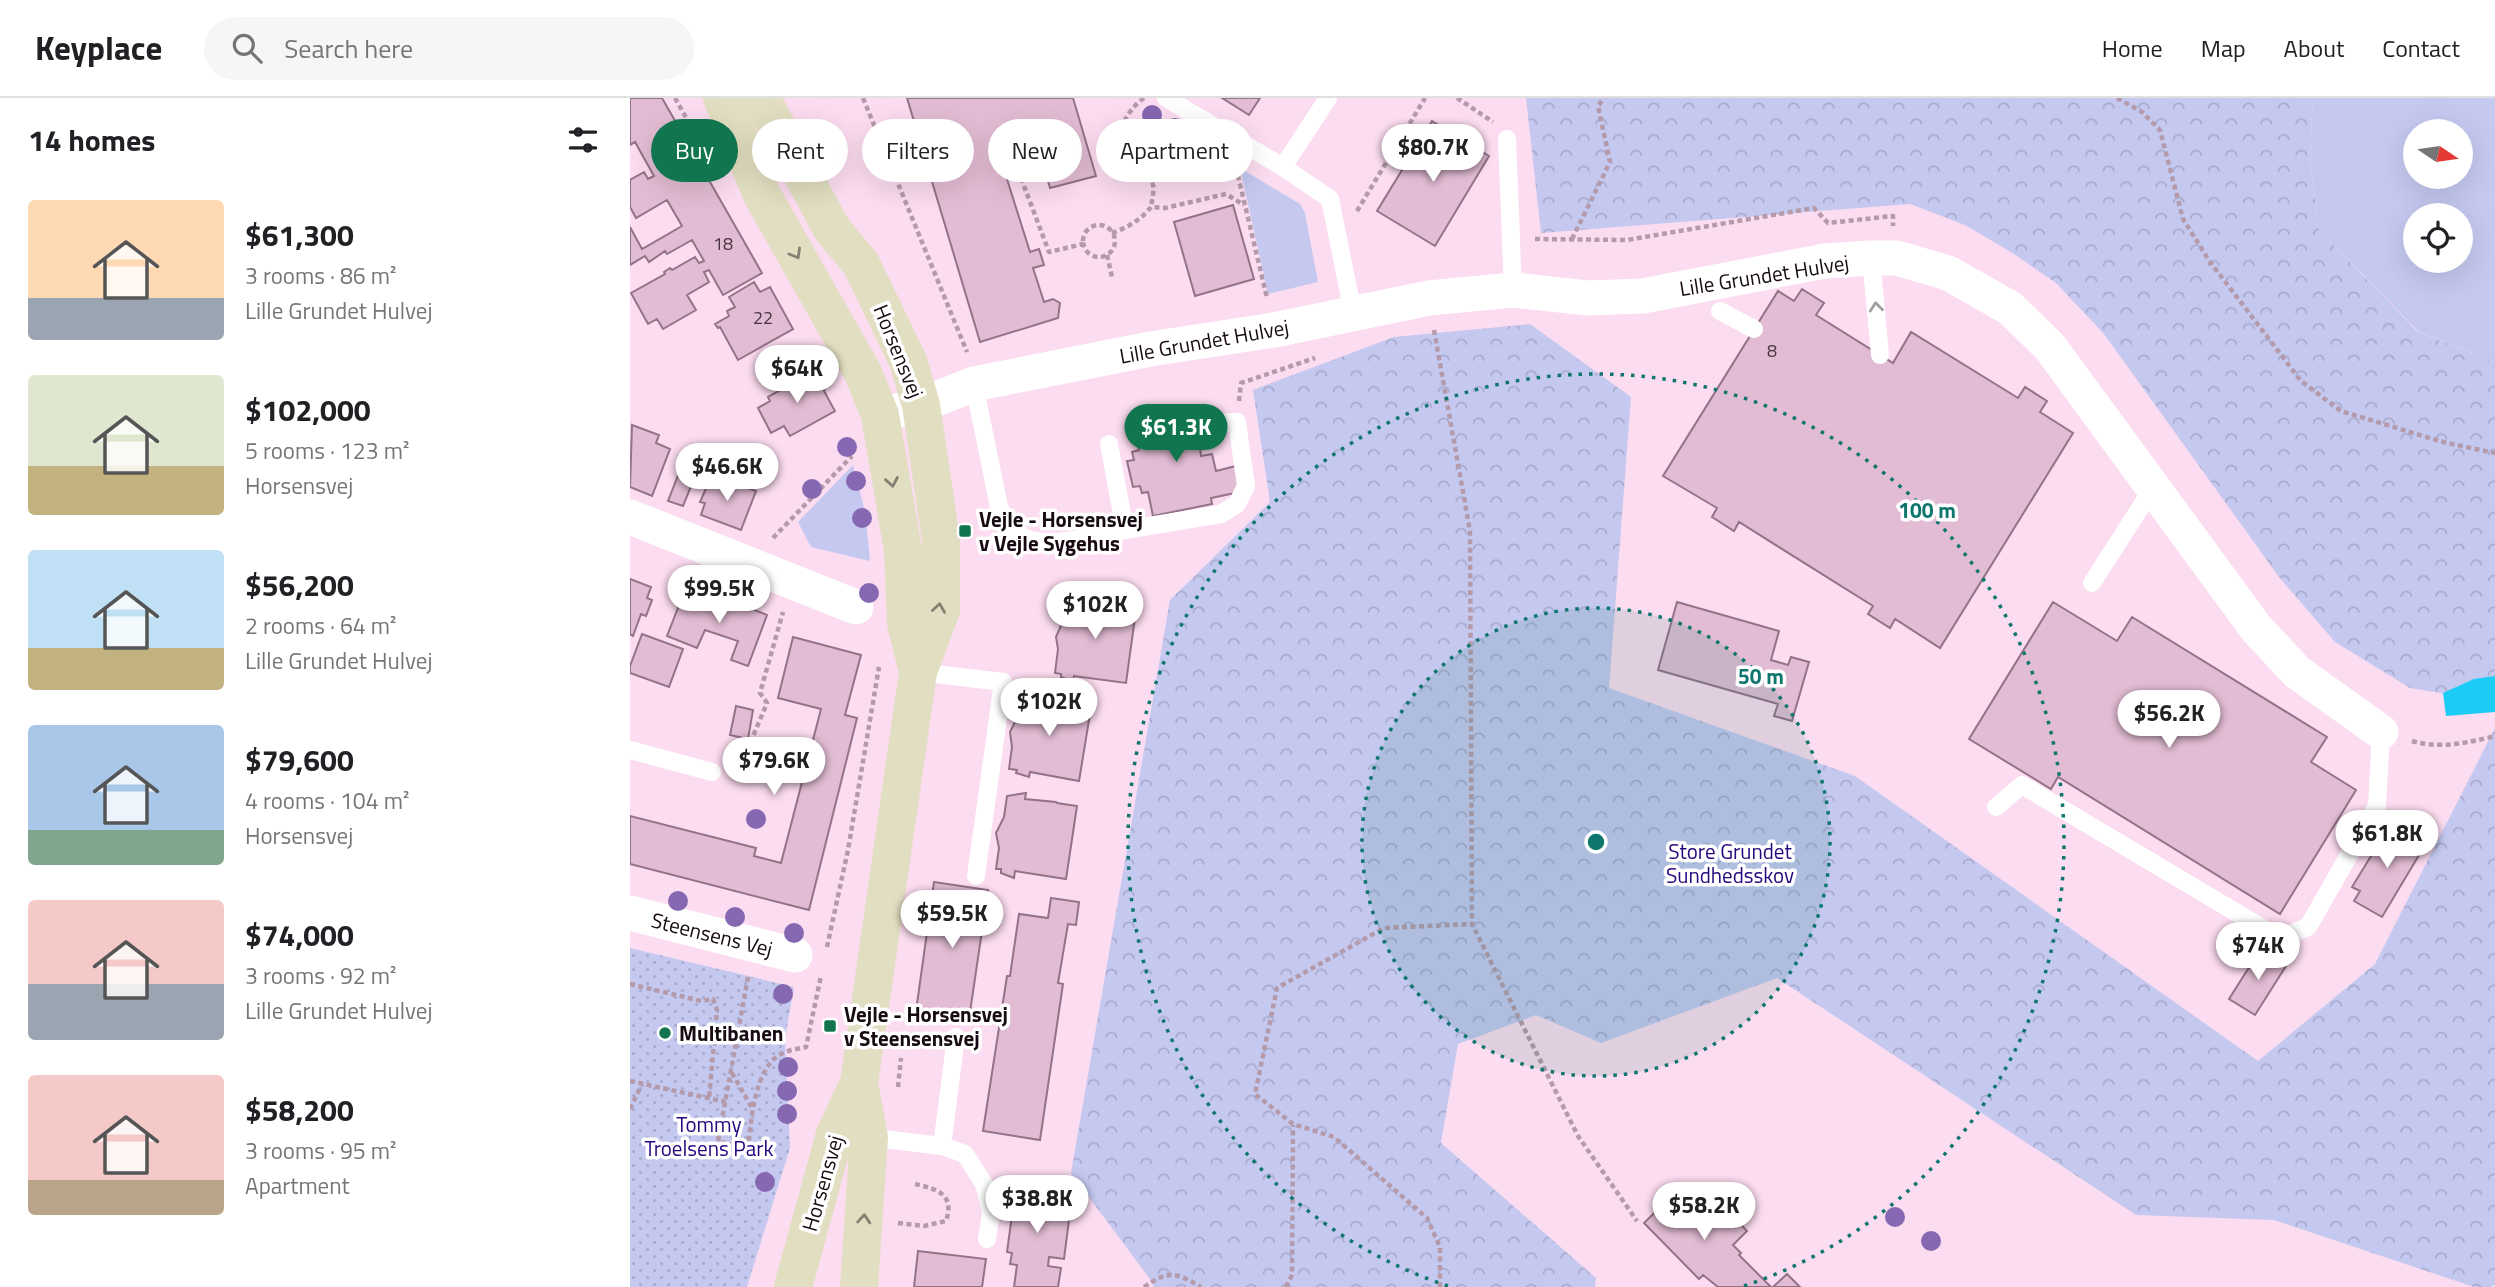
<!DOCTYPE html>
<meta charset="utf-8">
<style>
:root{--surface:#fff;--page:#f6f6f6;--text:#202124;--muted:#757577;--line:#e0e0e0;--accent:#11764f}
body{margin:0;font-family:"Titillium Web",sans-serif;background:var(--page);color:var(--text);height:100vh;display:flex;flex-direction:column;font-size:26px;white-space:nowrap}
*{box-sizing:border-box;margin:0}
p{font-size:23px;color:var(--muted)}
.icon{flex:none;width:38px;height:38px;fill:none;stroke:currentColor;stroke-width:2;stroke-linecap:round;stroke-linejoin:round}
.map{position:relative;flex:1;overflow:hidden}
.panel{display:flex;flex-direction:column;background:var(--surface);width:630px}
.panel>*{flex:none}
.banner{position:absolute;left:21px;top:21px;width:665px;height:63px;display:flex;gap:14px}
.needle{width:46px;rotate:103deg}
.controls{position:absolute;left:1773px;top:21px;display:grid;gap:14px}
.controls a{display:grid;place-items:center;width:70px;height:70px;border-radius:50%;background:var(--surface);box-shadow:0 7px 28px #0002;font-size:35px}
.price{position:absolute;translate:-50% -60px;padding:0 16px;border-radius:24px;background:#fff;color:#222;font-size:23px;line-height:46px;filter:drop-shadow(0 2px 4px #0008)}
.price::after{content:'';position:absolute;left:50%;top:42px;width:21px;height:16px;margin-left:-10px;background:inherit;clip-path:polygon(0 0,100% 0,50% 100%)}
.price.selected{background:var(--accent);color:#fff}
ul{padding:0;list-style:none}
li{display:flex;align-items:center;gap:21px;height:175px;padding:0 28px}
li span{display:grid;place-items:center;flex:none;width:196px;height:140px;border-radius:7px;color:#555}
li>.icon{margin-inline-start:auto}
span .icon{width:84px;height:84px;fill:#fffc;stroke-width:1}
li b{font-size:30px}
h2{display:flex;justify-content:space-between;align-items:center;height:84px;padding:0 28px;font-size:30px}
.tag{padding:0 24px;border-radius:32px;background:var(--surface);box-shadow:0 7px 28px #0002;font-size:24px;line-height:63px}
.tag.selected{background:var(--accent);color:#fff}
header{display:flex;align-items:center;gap:42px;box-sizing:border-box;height:98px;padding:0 35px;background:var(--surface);border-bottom:2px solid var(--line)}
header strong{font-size:33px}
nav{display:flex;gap:38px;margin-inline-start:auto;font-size:24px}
.search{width:490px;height:63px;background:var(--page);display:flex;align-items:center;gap:18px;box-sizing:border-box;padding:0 24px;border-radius:38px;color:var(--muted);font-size:26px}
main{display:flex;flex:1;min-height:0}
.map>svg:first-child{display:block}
.green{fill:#c5c9f0;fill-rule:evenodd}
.forest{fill:url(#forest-crowns)}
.park{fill:url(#park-dots)}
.water{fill:#1bccf6}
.building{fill:#e2bcd4;stroke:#947288;stroke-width:2}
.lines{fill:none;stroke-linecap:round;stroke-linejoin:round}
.path{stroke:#b49aaa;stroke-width:4.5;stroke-dasharray:5 3.5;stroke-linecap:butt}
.lane{stroke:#fff;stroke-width:18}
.street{stroke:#fff;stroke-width:35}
.secondary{stroke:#e2dec1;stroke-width:38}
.tree{fill:#8667b1}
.oneway{stroke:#877f72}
.oneway2{stroke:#a29da0}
.ring{fill:none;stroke:#0f766e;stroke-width:3.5;stroke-dasharray:3.5 7}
.poi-dot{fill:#11764f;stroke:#fff;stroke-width:2.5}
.labels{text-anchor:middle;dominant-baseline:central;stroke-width:7;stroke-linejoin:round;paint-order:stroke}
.number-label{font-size:18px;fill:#4a3642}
.street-label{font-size:21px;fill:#170a12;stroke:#fff}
.poi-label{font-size:21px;font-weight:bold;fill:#170a12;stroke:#fff;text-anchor:start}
.park-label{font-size:21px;fill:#26077d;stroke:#fff}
.centre{fill:#0f766e;stroke:#fff;stroke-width:3.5}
.ring-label{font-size:21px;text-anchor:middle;font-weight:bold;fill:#0f766e;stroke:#fff;stroke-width:7;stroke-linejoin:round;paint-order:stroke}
</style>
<header>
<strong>Keyplace</strong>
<div class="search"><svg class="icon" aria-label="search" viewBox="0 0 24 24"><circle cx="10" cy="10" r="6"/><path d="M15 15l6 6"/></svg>Search here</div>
<nav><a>Home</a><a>Map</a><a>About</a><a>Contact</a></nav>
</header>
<main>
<section class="panel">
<h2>14 homes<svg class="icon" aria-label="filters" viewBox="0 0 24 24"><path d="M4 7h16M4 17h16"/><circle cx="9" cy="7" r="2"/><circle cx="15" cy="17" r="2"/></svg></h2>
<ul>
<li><span style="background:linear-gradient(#ffd9b3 70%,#9aa5b1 0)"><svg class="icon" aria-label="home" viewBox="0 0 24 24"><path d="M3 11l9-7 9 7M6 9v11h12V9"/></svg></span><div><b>$61,300</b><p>3 rooms · 86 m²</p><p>Lille Grundet Hulvej</p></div></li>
<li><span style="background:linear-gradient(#dfe7d0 65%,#c2b280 0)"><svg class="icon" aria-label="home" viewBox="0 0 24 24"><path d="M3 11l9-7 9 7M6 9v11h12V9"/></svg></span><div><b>$102,000</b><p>5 rooms · 123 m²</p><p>Horsensvej</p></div></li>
<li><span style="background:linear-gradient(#bfe0f5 70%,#c2b280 0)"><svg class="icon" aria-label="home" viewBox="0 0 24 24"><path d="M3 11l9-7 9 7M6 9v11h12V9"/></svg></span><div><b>$56,200</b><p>2 rooms · 64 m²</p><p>Lille Grundet Hulvej</p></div></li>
<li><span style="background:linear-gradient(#a9c7e8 75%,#7fa58c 0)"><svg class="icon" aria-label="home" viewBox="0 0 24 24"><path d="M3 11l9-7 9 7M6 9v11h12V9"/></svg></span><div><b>$79,600</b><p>4 rooms · 104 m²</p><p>Horsensvej</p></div></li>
<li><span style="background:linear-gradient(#f6c9c9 60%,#9aa5b1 0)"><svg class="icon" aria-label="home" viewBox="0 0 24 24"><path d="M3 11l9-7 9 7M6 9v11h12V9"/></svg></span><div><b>$74,000</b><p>3 rooms · 92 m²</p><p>Lille Grundet Hulvej</p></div></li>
<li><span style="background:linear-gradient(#f6c9c9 75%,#b9a48a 0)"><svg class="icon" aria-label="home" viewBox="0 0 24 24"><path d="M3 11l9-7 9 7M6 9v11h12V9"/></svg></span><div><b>$58,200</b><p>3 rooms · 95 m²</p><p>Apartment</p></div></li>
</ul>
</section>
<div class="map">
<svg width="1865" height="1189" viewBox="0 0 1865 1189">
<defs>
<pattern id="forest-crowns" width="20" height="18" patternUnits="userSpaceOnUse" patternTransform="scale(1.75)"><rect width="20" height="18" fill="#c5c9f0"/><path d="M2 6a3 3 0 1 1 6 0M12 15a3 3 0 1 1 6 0" fill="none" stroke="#a8abcd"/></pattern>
<pattern id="park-dots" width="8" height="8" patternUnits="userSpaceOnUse" patternTransform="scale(1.75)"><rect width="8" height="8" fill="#c5c9f0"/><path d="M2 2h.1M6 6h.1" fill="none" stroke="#a8abcd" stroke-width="1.8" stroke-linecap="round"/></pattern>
</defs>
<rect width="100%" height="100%" fill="#fcdcf0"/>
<path class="green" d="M1683,0H1865V264L1789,234L1689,132L1680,61ZM1785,33H1830V79H1785ZM1785,117H1830V163H1785Z
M610,70L670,106L675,115L688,184L638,196Z
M223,367L235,413L240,463L181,449L168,424Z"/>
<path class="forest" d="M896,0H1683L1680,61L1689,132L1788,234L1865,264V604L1780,590L1705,544L1649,479L1474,236L1426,185L1381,154L1335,127L1280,106L911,135Z
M900,226L1001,299L979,590L1225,678L1628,963L1745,866L1865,630V1186L1861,1189H1844L1644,1122L1506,1117L1147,880L971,945L906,917L828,946L811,1045L966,1180L965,1189H523V1185L441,1075L540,502L640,404L623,292L764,239Z"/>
<path class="park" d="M0,850L164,889L155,941L160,1050L117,1189H0Z"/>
<path class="water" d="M1865,578V614L1816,618L1813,595L1844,581Z"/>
<path class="building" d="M0,0H32L132,175L93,197L79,172L74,174L79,184L57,197L66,212L33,231L27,221L18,226L1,195L35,176L34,174L40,170L42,172L65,159L69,165L74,163L62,142L37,156L35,153L19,164L15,158L0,167V129L12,151L52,128L37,102L6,120L0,109V82L14,74L18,81L24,78L5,44L0,47Z
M277,0H443L466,78L420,90L408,48L370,59L400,154L409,151L414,167L403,170L414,204L423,201L430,205L428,220L350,244Z
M592,0H630L619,17Z
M802,23L859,58L805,148L747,113Z
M603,107L624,181L565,198L544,124Z
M124,184L130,194L140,189L163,231L108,262L90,229L88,230L85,226L99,218L97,213L105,209L99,199Z
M1172,191L1194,205L1186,217L1263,265L1281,234L1388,300L1395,289L1417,303L1410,314L1443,335L1310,550L1265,521L1260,530L1238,516L1243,508L1109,424L1104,433L1082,419L1087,410L1033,378L1148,193L1164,203Z
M183,274L191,279L196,288L194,293L205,313L160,338L154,328L141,335L128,310L140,303L138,299Z
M532,307L536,322L562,316L565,328L574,327L578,347L570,350L571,358L582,356L586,373L606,368L611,388L605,395L581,400L582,406L523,418L518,394L512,395L510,388L503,389L497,363L504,362L502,354L509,352L504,329L509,327L506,313Z
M2,327L29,337L26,345L40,351L22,398L0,389Z
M53,365L68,371L53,408L38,403Z
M86,378L126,393L111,432L71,417L75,405L70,404L77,388L82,390Z
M0,481L21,489L17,500L22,502L16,518L11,516L3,538L0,536Z
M53,497L85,509L90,498L137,517L118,568L101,562L108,543L75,532L67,550L37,538Z
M455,499V505L485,507L484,509L506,512L496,585L444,578L443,584L431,579V576L425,575L428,551L426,539L433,523L436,502L442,503L443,501Z
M1047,504L1149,533L1141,562L1158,567L1161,559L1179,564L1162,623L1144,618L1148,606L1028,572Z
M1423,504L1487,543L1502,519L1697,639L1681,664L1726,692L1650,816L1428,679L1421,691L1339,641Z
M12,536L53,551L39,589L0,575V568Z
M163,539L231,557L215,617L227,620L179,812L0,766V718L126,750L124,758L151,765L191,611L148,600Z
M410,595L409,601L441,604L461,610L449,683L400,674L399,679L386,675L387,672L379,671L382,649L380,634L388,618L391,598L398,599V597Z
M106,608L123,612L118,641L100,637Z
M396,695L395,701L426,704L427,705L447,708L436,781L385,773L384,780L371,775V771H366L369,750L366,735L374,719L377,698Z
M1760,727L1795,747L1752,819L1724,803L1730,793L1722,789Z
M304,784L358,792L339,921L286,913Z
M421,800L449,804L446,827L438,826L428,885L433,886L410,1042L353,1033L377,878H380L389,816L418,820Z
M1630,852L1656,868L1625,917L1599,901Z
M387,1080L412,1083L409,1098L436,1101L435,1105L438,1106L434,1121L439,1122L434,1161L419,1159L418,1168L431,1170L428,1189H384L387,1167L380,1166L382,1155L377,1154Z
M1051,1089L1083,1125L1097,1112L1117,1133L1103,1147L1111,1155L1109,1157L1141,1189H1088L1073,1177L1069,1181L1014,1125Z
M288,1153L356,1161L352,1189H284Z
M1157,1176L1170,1189H1143Z"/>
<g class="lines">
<path class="path" d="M45,0L68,41
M233,0L337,254
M514,0C498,11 489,30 488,49L515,63L524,90L521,109
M827,0L863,24
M1487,0L1512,14L1530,32L1553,121L1580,164L1671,283L1711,313L1813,344L1865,355
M606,69L637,200
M391,80L419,154L453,146
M727,113L795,0
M453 143a16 16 0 1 1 32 0a16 16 0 1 1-32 0Z
M482,135C497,130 512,121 521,109L535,110L596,96L614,107
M905,141L997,142L1184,110L1198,125L1263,118V128
M942,141L980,64L968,8L974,0
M477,157L482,179
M804,232L840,433L842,826L948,1038L1007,1123
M609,303L611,285L685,260
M143,440L222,358
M1782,643C1810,651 1837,645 1865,638
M107,676L137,605L130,595L153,514
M197,849L218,752L249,569
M118,879L88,1043L132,1055
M0,886L71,903L83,901L87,912L79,1001
M102,975L122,1010
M0,983L96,1004
M268,989L271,960
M0,1011L12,986
M118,1051C121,1024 124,973 149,957C157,952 167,951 176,949L191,878
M268,1125L294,1128L316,1123C325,1096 307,1091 285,1086
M514,1189C539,1172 545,1174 571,1189
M656,1189L662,1177L663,1027
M810,1189V1149L797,1120L704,1039L663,1026L625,996L647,890L754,830L842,826"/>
<path class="lane" d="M536,0L653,69L700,101L723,215
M877,41L883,192
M653,69L698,0
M1241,160L1250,257
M1090,213L1124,231
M344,286L369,409C374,418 379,430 388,436C413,454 467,437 495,432L479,346
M495,432L591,416L607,406L616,388L607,324L586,325
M1462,485L1523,390
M288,574L373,584L346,778
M0,652L82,674
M1366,709L1392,687L1649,840L1678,829L1747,708L1751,634
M237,1039L312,1048L335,1056L354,1086L361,1114L357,1141
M312,1048L326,939"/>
<path class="street" d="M250,317L291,307L344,286L520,251L644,232L799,200L883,192L958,200L1013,198L1195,163L1241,160H1267L1318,175L1380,210L1420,249L1626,530L1667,574L1751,634
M0,419L226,509
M0,815L165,857"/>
<path class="secondary" d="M92,0L132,97L233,275L250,317L273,452L276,525L288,574
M131,0L202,131L231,166L278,263L291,307L311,442V512L288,574L229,985L205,1036L163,1189
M229,985L239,1039L229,1189"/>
</g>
<g class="tree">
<circle cx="522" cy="17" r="10"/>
<circle cx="545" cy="30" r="10"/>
<circle cx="217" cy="349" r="10"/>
<circle cx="226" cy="383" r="10"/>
<circle cx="182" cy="391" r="10"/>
<circle cx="232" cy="420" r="10"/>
<circle cx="239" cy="495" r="10"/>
<circle cx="126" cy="721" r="10"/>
<circle cx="48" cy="803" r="10"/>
<circle cx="105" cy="819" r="10"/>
<circle cx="164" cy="835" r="10"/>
<circle cx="153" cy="896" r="10"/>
<circle cx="158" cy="969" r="10"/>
<circle cx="157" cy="993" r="10"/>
<circle cx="157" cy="1016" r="10"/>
<circle cx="135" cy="1084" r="10"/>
<circle cx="1265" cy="1119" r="10"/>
<circle cx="1301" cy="1143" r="10"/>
</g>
<defs><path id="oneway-chevron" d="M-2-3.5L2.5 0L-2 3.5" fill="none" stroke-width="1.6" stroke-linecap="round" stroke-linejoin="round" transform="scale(1.75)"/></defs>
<g class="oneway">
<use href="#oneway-chevron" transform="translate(166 156) rotate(60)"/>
<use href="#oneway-chevron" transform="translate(262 384) rotate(80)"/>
<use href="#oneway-chevron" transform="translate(309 510) rotate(-81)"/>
<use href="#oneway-chevron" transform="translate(234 1121) rotate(-86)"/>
</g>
<use class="oneway2" href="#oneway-chevron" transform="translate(1246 209) rotate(-96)"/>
<circle cx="966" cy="744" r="234" fill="#0f766e" fill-opacity=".12"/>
<g class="ring">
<circle cx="966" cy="744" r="234"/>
<path d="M818 1188A468 468 0 1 1 1114 1188"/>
</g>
<g class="poi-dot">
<rect x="328" y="426" width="14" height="14" rx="3.5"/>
<rect x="193" y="921" width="14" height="14" rx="3.5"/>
<circle cx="35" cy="935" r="7"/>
</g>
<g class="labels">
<g class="number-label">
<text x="93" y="145">18</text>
<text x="133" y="219">22</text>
<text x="1142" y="252">8</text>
</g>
<g class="street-label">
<text transform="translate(1134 177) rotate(-9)">Lille Grundet Hulvej</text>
<text transform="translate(574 243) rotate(-10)">Lille Grundet Hulvej</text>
<text transform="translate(269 253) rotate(68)">Horsensvej</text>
<text transform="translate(82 836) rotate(14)">Steensens Vej</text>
<text transform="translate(192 1085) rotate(-74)">Horsensvej</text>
</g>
<g class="poi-label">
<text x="349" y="421">Vejle - Horsensvej<tspan x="349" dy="24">v Vejle Sygehus</tspan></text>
<text x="214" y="916">Vejle - Horsensvej<tspan x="214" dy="24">v Steensensvej</tspan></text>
<text x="49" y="935">Multibanen</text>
</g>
<g class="park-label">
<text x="1100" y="753">Store Grundet<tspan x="1100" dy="24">Sundhedsskov</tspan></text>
<text x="79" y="1026">Tommy<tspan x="79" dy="24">Troelsens Park</tspan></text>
</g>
</g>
<circle cx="966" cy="744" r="10" class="centre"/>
<g class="ring-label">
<text x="1297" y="420">100 m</text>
<text x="1131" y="586">50 m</text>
</g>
</svg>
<div class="controls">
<a><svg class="needle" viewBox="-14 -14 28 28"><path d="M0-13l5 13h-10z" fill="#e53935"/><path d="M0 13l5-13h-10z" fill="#757577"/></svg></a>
<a><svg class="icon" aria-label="locate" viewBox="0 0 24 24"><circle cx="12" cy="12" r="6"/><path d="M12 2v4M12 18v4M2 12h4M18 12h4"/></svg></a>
</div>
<b class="price" style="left:803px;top:86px">$80.7K</b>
<b class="price" style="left:167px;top:307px">$64K</b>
<b class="price selected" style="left:546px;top:366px">$61.3K</b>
<b class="price" style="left:97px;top:405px">$46.6K</b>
<b class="price" style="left:89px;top:527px">$99.5K</b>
<b class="price" style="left:465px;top:543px">$102K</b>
<b class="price" style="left:419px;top:640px">$102K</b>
<b class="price" style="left:1539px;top:652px">$56.2K</b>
<b class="price" style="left:144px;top:699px">$79.6K</b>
<b class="price" style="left:1757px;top:772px">$61.8K</b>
<b class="price" style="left:322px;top:852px">$59.5K</b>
<b class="price" style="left:1628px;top:884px">$74K</b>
<b class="price" style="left:407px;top:1137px">$38.8K</b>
<b class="price" style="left:1074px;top:1144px">$58.2K</b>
<div class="banner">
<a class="tag selected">Buy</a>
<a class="tag">Rent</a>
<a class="tag">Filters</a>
<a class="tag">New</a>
<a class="tag">Apartment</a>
</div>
</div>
</main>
